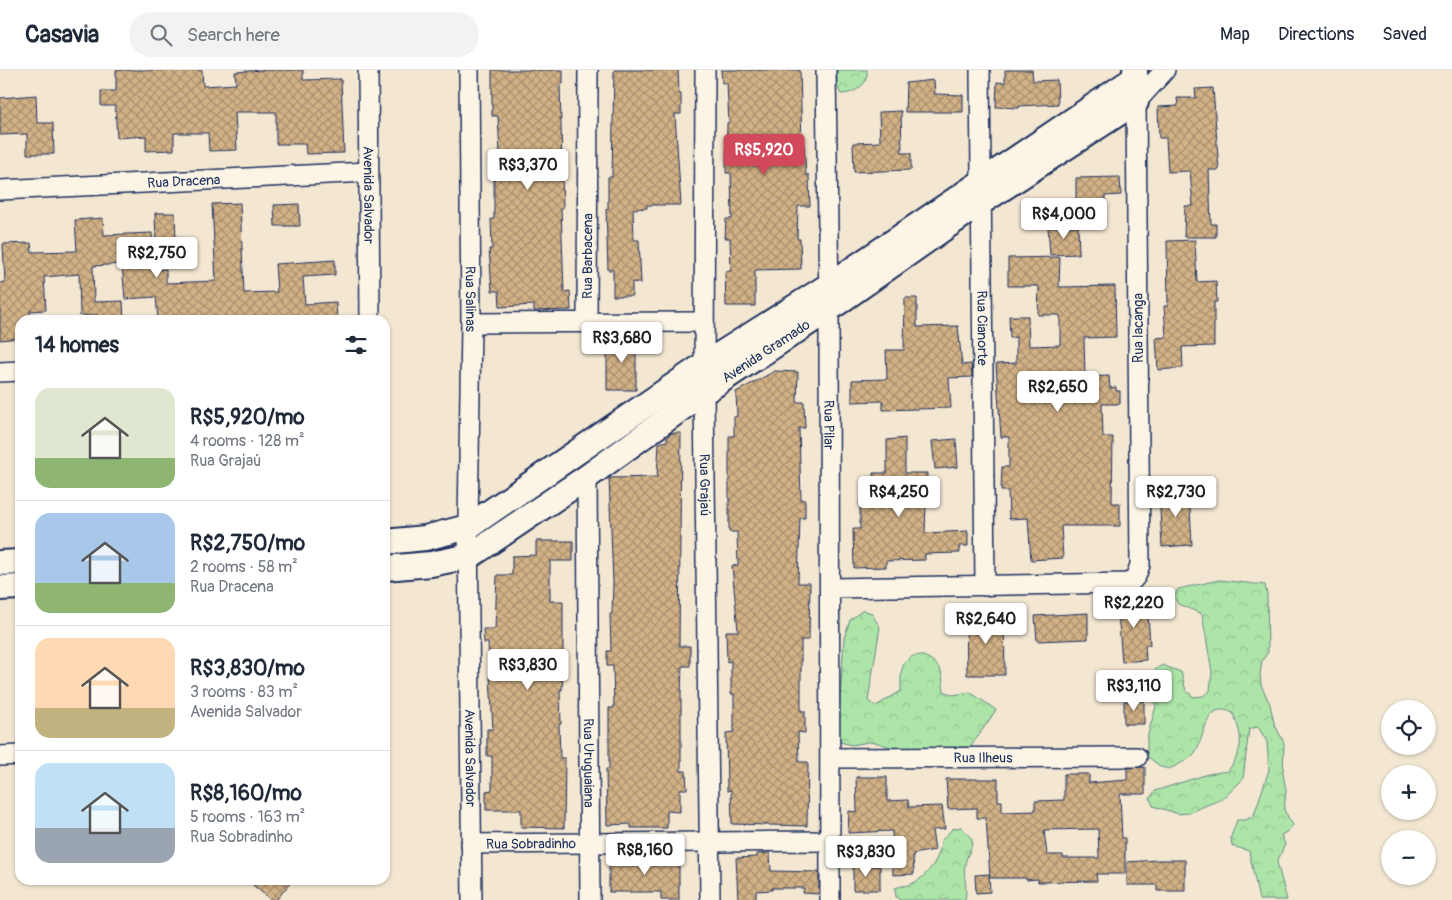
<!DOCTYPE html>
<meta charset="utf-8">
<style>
:root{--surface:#fff;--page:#f2f2f3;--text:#1f2937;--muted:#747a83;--line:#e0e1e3;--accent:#d1495b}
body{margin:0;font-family:Pangolin,sans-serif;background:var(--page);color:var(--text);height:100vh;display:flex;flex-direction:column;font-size:19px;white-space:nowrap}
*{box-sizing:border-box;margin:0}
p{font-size:16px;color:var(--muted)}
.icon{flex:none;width:28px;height:28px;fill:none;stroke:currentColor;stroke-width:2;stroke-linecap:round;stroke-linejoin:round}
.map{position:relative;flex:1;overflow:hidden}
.sheet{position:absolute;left:15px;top:245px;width:375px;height:570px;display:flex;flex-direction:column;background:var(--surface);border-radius:15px;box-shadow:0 1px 4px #0004}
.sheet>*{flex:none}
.tools{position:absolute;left:1381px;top:630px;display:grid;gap:10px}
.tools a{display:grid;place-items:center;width:55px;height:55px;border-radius:50%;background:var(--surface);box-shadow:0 1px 4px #0004;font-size:25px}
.price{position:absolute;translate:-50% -42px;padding:0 11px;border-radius:5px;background:#fff;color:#222;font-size:16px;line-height:32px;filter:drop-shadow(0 1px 2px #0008)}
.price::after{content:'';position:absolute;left:50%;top:30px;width:15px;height:11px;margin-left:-8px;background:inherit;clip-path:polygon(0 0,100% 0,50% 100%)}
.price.selected{background:var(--accent);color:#fff}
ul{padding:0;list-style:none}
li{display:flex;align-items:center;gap:15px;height:125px;padding:0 20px}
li+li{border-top:1px solid var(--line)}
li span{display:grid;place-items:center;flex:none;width:140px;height:100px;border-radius:15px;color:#555}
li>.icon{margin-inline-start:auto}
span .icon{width:60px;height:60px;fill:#fffc;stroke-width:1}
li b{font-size:21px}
h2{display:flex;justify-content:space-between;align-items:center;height:60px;padding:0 20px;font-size:21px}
header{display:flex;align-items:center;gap:30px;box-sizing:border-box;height:70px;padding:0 25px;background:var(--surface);border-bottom:1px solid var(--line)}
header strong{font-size:24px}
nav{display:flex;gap:28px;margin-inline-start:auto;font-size:18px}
.search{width:350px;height:45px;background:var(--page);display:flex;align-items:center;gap:12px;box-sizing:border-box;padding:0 18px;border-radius:28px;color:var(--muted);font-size:19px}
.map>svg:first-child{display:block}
.forest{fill:url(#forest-crowns);stroke:#648a83}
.water{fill:url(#water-waves);stroke:#588dad}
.building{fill:url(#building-cross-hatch);stroke:#1b2f5e;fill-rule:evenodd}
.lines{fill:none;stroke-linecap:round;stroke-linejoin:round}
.minor-casing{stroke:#1b2f5e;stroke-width:22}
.tertiary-casing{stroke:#1b2f5e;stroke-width:28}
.minor{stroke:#fcf5e5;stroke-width:19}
.tertiary{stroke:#fcf5e5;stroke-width:24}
.labels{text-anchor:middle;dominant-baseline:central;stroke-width:5;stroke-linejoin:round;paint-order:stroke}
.street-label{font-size:14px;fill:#1b2f5e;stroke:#fcf5e5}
</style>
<header>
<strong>Casavia</strong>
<div class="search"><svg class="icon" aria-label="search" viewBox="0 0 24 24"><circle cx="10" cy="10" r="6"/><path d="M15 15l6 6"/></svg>Search here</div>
<nav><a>Map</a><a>Directions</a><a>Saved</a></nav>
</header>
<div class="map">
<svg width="1452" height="830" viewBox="0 0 1452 830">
<defs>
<pattern id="forest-crowns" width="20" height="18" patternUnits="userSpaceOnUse" patternTransform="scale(1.25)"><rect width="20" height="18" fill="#ade5a8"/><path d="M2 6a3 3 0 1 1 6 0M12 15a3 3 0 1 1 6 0" fill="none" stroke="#94c593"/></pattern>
<pattern id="water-waves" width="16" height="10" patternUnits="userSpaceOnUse" patternTransform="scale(1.25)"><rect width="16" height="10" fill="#81cbe2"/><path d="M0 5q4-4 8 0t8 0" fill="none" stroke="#69a5ba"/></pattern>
<pattern id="building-cross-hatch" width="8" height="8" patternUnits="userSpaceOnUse" patternTransform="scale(1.25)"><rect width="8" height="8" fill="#d2b185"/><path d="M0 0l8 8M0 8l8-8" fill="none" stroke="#aa9070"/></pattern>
</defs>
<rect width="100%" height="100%" fill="#f4e7d2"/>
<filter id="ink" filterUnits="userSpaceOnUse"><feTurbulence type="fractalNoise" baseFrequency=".02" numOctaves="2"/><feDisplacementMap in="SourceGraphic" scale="10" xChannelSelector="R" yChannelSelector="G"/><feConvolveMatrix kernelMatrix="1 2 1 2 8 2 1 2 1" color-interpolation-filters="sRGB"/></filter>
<g filter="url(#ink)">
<path class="forest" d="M837,0H867C869,15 854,24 841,24L837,16Z
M1219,510L1265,515L1267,524L1268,582L1262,591L1260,605L1261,615L1270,634L1274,653L1284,673L1283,703L1286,721L1284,740L1293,755L1288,761L1281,765L1285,774L1277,792L1287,830H1259L1249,781L1232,776L1231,767L1237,750H1246L1254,745L1269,700L1267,672L1258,657L1249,659L1243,709L1224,728L1188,743L1179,744L1153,736L1150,728L1155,721L1208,704L1228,701C1244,679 1243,667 1233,643C1203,628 1206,671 1193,685C1187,691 1177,695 1169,699L1161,697L1147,686V668L1156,636L1152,628L1149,608L1153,601L1162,595L1181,602L1186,621L1194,627L1203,626L1210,621L1212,602L1202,544L1178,534L1174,526L1178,519Z
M863,540L871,543L880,557L868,631L876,636L901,621C901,613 900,601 904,594C914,577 935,588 941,602C943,608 943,615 944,621L953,625L970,622L996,640L967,682L915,685L878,673L869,672L852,675L840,672L838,663L844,568L850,550Z
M961,757L972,769C973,779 966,785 965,795C963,807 968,817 965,830H900L896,827L895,818C900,816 906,816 911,814C927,808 941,787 941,771L952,759Z"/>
<path class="water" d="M872,768L881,770L884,777L881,785L872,787L866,771Z"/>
<path class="building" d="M116,0H202L203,16L236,14L235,2L262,0H303V10L341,9L344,83L306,84L305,74H276V42H235L237,80L209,81L208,63H174V80L146,81V66L117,68L115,36H101V21H116Z
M492,0H563V14H560L563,138H561L564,222L570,221L571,240L534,241V235L500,237L499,221H492L489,179H492L491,149H494V105H490V86L500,85L498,46H492Z
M614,0H678L679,24H681V44H675L681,135H647V138L633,139L634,170H639L641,213L632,212V226H613V200H608L606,139H608V107H612Z
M721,0H800L802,75H804L806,105H809L810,136H798L797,169H800L801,199L755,200V236H726L725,201H731L730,168H725L726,149H732L731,103H726L727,53H729L727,13H722Z
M1005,0H1032L1033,11L1057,10L1058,34L1019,36V38L996,37L997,12L1005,13Z
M934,10L935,24L963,25V42H905L906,13Z
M1213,18L1219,100H1209L1211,154H1216V167H1184L1185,136H1193L1190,101L1168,102L1166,68H1159L1158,37L1178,36L1177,28H1196L1195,19Z
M36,25L37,53H53L54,84H27V64L0,65V28Z
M901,41L902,83H911V100L854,102L853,73L880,72L879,42Z
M1120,107L1121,125L1105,126V151L1076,152V108Z
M240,133L244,223L277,222L275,194L335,190V205L303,207L305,234L336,232L337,250H158L156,227L125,229L122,194L93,196L94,232L123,231L124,250H98V245L80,246L79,204L44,207L46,240L30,241L31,250H20V268L0,270V213L5,212L3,174L31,173L32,182L77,181L75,150L103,148L104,165L152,163L154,200L166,199V213L216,211L212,134Z
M299,134L300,156H275L274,135Z
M155,143H175L176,173L156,174Z
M1078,156L1079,184L1050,185L1048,157Z
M1195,170L1197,212L1216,211L1217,232H1214V276L1182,277L1183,298L1158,300L1156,268L1166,267L1164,236H1168L1167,171Z
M1060,187L1059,217L1115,216L1116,267L1084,268L1085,307L1109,306L1110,318L1116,317V321H1120V334H1102L1103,367H1113L1112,433H1120V456H1061L1063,488L1031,490L1028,448L1009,449L1008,421H1001L1002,397H1009V367H1001L996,294L1016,293V267L1010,268L1009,246H1028L1029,276L1060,275V245H1038L1039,216H1008V188Z
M905,228H917V257L958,256L962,295L971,294L972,307L949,308L951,338L883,340V331L852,332V310L887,309L886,280H904Z
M607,268H636V320H607Z
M775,301L798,302L797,332H804L805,358H799L801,430H805V448H800L798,513H810L809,570H801V641H805V663L798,662L799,692H808L807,756L732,754L731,720L727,721L726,663L734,662V624H731V591L727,592L726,561H738L732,496L738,495L737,462H729V366H734V347L737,346L736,322Z
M672,363H681L679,576H690V596H682L681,625V701H686L687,719H680V742L667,741V758H631V754L607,755L606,699H609V638H614L613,596H607V581H611L610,544H612L613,513L609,408L657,407L659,373L667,371V367Z
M905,368V403H927L925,463L968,461V476H959L960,483L925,484V490L886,491V497L854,498L853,459H860V431H874L873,403H887V370Z
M956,369L958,397L935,399L932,371Z
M1189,420L1192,475L1162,477L1159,422Z
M536,471H573V491H550V531H563V603L562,620H560L561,654H559L560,688H565L564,758L521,757V740H486V721L492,720V686H487V659H493L488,573H484L483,559H495L497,505H512V486L536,485Z
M1147,528L1150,575H1145L1146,590L1122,592L1117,530Z
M1088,543V569L1037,571L1035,546Z
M1004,545L1005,605H967L966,546Z
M1124,631H1144V654H1124Z
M1145,697V724H1120L1122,768H1125V804H1096L1097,811L1038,812V809L1026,810V808H990L986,748H977V738L948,739L946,709H998V731H1002V742L1035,741V731L1064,730V704H1089V713L1127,710V698ZM1098,759L1099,788H1063V785H1047L1044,760Z
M856,707H887V731L908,730L909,737L942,736L945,759L932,760L935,780L913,784L914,804L893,805L892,761L848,763L849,741L857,742Z
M770,783L771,801L819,802V824L803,823L804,818H772V820L756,821V830H738L736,788L757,787V784Z
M609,787H679V830H661V822H609Z
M1157,790H1185V821H1157V815H1127V792Z
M853,796H880V820H853Z
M989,804L990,822L976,823L975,805Z
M247,810H293L276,830H271Z"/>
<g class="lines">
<g class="minor-casing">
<g id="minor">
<path id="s1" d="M368,0L370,250"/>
<path id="s2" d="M469,0L471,253L468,457L472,830"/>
<path id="s3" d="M705,0L704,322L710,830"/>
<path id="s4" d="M826,0L829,239L830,830"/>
<path id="s5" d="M980,0L985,516"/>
<path id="s6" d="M0,120L368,102"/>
<path id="s7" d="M587,252L588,0"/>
<path d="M471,253L704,252"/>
<path d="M0,302L20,301"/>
<path id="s8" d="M587,407L590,830"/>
<path d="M831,518L1130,513L1136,506L1140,495L1136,32L1165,0"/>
<path d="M0,686L20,685"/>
<path id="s9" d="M831,688L1137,687"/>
<path id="s10" d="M471,774L830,771"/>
</g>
</g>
<g class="tertiary-casing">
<g id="tertiary">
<path d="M385,472L425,468L468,457L705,294L828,216L1135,8"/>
<path d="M0,493L20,492"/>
<path id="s11" d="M385,498L431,494L470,486L587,407L704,322L829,239L980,133L1136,32L1135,0"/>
<path d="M0,518L20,517"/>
</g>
</g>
<use href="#minor" class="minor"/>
<use href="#tertiary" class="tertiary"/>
</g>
</g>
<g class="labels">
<g class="street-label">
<text stroke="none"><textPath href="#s6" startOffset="184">Rua Dracena</textPath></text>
<text stroke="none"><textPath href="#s1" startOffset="125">Avenida Salvador</textPath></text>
<text stroke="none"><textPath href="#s7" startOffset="66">Rua Barbacena</textPath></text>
<text stroke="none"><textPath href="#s2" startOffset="229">Rua Salinas</textPath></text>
<text stroke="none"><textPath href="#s5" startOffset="258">Rua Cianorte</textPath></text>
<text transform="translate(1138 258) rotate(-90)">Rua Iacanga</text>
<text stroke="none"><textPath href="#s11" startOffset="446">Avenida Gramado</textPath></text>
<text stroke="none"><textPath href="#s4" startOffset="355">Rua Pilar</textPath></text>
<text stroke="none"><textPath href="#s3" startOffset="415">Rua Grajaú</textPath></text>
<text stroke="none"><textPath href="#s9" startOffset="152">Rua Ilheus</textPath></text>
<text stroke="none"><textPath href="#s2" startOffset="688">Avenida Salvador</textPath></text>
<text stroke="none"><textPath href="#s8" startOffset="286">Rua Uruguaiana</textPath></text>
<text stroke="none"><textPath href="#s10" startOffset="60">Rua Sobradinho</textPath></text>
</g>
</g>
</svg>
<div class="tools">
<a><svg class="icon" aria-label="locate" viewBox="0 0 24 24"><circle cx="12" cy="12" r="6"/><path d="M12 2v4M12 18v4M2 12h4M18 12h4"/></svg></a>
<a>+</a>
<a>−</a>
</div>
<b class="price selected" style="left:764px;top:106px">R$5,920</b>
<b class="price" style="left:528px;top:121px">R$3,370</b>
<b class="price" style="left:1064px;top:170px">R$4,000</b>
<b class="price" style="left:157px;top:209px">R$2,750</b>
<b class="price" style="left:622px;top:294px">R$3,680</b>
<b class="price" style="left:1058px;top:343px">R$2,650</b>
<b class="price" style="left:899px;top:448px">R$4,250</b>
<b class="price" style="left:1176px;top:448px">R$2,730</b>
<b class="price" style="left:1134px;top:559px">R$2,220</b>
<b class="price" style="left:986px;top:575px">R$2,640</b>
<b class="price" style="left:528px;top:621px">R$3,830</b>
<b class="price" style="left:1134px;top:642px">R$3,110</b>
<b class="price" style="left:645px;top:806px">R$8,160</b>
<b class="price" style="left:866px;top:808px">R$3,830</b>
<section class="sheet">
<h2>14 homes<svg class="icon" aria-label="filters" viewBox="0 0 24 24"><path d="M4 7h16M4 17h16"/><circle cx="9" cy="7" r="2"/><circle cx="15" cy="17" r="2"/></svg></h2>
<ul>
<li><span style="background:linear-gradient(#dfe7d0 70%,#8fb573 0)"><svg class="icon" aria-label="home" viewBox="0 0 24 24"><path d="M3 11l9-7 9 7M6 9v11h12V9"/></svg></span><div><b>R$5,920/mo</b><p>4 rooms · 128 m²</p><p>Rua Grajaú</p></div></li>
<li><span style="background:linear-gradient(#a9c7e8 70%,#8fb573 0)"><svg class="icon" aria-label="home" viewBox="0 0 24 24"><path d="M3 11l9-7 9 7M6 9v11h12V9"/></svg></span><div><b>R$2,750/mo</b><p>2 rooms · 58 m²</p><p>Rua Dracena</p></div></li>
<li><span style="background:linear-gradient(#ffd9b3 70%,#c2b280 0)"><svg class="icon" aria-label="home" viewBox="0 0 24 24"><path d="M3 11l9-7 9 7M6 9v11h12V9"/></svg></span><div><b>R$3,830/mo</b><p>3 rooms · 83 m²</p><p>Avenida Salvador</p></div></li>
<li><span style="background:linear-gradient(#bfe0f5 65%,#9aa5b1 0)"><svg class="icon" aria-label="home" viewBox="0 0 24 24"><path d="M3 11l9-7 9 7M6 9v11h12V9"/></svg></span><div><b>R$8,160/mo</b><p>5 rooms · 163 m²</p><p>Rua Sobradinho</p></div></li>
</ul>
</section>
</div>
